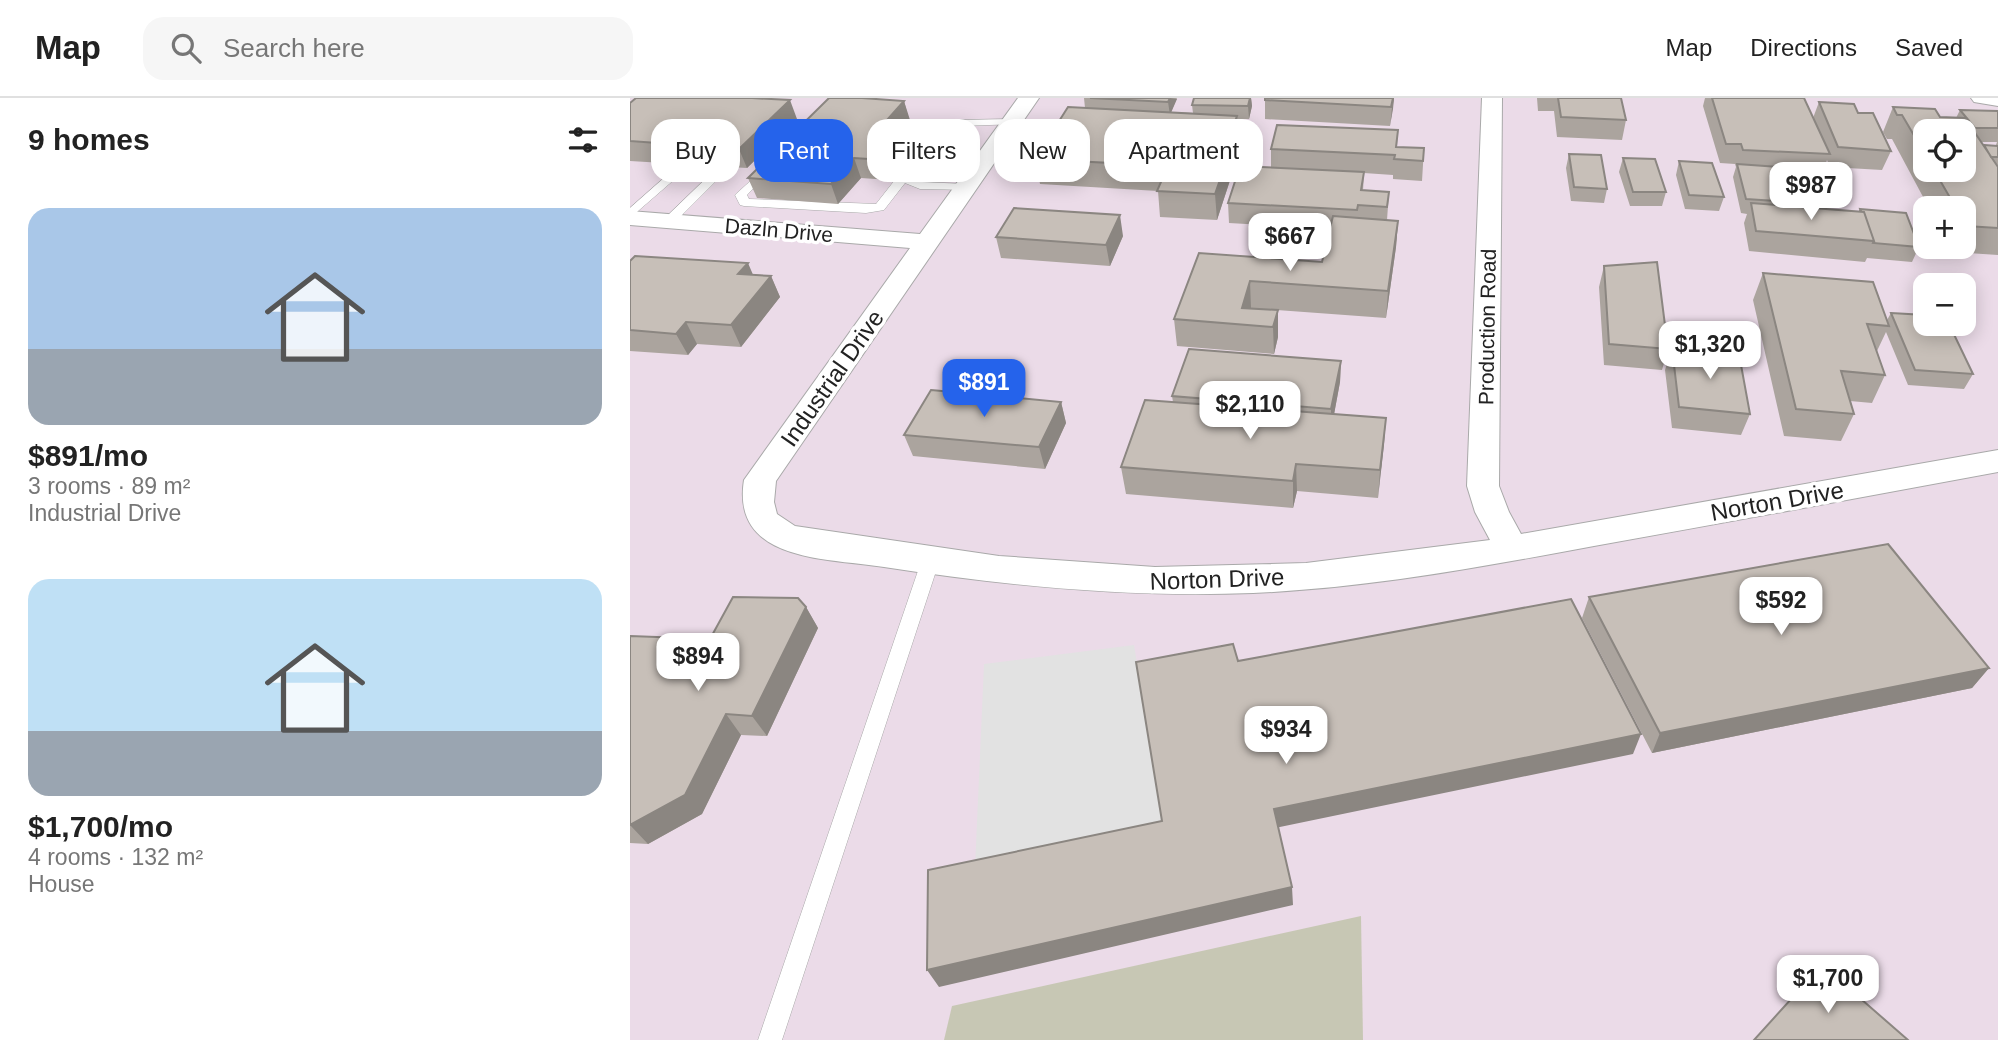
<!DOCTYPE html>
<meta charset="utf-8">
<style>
:root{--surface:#fff;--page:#f6f6f6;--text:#222;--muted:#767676;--line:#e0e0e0;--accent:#2563eb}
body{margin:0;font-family:Helvetica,sans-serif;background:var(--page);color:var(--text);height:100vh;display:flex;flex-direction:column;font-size:26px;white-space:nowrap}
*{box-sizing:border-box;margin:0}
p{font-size:23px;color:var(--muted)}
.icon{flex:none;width:38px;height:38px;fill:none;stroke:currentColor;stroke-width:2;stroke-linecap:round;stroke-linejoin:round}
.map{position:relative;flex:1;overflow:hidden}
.sheet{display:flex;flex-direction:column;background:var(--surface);width:630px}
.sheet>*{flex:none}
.hud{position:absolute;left:21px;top:21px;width:665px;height:63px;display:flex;gap:14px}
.buttons{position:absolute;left:1283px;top:21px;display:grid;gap:14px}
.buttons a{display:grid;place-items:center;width:63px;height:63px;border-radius:14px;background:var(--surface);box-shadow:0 4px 18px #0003;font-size:35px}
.price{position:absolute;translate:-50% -60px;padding:0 16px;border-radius:14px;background:#fff;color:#222;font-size:23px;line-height:46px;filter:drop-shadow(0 2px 4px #0008)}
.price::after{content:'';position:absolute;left:50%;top:42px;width:21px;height:16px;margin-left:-10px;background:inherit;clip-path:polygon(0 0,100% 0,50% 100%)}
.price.current{background:var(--accent);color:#fff}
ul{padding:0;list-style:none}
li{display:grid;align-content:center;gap:14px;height:371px;padding:0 28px}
li span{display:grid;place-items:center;height:217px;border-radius:21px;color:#555}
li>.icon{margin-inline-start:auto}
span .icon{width:126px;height:126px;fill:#fffc;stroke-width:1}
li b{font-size:30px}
h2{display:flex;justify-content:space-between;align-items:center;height:84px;padding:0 28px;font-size:30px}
.pill{padding:0 24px;border-radius:21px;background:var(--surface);box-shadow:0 4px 18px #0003;font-size:24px;line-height:63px}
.pill.current{background:var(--accent);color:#fff}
header{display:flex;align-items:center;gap:42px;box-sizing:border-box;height:98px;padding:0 35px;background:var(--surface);border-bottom:2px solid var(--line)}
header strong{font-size:33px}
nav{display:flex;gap:38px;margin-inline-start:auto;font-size:24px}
.search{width:490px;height:63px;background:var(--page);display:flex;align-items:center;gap:18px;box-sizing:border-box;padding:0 24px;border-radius:21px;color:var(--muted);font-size:26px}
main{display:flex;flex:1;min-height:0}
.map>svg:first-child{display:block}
.industrial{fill:#ebdbe8;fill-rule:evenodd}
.construction{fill:#c7c7b4}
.parking{fill:#e2e2e2}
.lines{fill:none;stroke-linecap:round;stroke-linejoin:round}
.lane-casing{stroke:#a9a9a9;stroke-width:1}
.street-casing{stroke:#a9a9a9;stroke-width:2}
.lane{fill:#fff;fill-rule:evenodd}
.street{fill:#fff;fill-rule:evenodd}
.wall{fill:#aba49e;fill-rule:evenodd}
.shaded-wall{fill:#8b8681}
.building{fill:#c7bfb8;stroke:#8b8681;stroke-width:2}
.labels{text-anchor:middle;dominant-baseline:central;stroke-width:7;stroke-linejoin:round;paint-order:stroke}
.far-street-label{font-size:21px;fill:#222;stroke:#fff}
.street-label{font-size:24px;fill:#222;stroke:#fff}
</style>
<header>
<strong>Map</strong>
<div class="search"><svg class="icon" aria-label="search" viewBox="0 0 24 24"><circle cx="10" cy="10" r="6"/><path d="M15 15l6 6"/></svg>Search here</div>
<nav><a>Map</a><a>Directions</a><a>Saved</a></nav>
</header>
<main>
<section class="sheet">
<h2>9 homes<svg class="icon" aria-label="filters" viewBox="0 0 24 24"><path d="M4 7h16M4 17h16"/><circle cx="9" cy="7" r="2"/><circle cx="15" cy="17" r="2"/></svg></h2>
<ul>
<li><span style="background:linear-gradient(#a9c7e8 65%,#9aa5b1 0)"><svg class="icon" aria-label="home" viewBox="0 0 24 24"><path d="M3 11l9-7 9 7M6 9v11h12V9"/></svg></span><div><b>$891/mo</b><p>3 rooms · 89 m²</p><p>Industrial Drive</p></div></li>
<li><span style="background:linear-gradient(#bfe0f5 70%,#9aa5b1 0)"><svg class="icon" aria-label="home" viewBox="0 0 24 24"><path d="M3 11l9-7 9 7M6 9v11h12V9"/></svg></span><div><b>$1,700/mo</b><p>4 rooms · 132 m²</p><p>House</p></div></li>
</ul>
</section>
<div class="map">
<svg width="1368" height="942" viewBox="0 0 1368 942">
<rect width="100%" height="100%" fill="#f2efe9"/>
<path class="industrial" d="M0,0H1368V942H0ZM1295,33H1334V72H1295ZM1295,110H1334V149H1295ZM1295,187H1334V226H1295Z"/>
<path class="construction" d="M731,818L733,942H314L322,908Z"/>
<path class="parking" d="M504,547L533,722L345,770L354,566Z"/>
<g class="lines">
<g class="lane-casing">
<path id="lane" d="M383,21L388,24L387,26L332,28L313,35L279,79L292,84L336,86L342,90L340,92L290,91L275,85L254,112L236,115L114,108L110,107L105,97L129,75L135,78L117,97L119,101L246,106L305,31L331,22Z
M51,65L61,67L0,120V110Z
M88,69L98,71L43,126H35V120Z
M300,458L306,459L309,464L152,942H128L291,464L294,459Z"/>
</g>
<g class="street-casing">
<path id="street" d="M388,0H409L146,383L144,404L147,416L165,428L369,458L525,469L676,465L860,442L845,414L837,388L852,0H872L869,388L879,414L891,436L1368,352V374C1233,399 1099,424 964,448C852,469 738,490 623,495C500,500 377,488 254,469C196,460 101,464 114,382L280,150L0,127V113L290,136Z
M1341,0H1368V8L1344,4Z"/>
</g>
<use href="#lane" class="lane"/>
<use href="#street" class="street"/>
</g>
<path class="wall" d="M454,0H547L541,14L563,15L562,7L564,0H621L622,8L619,21H607L609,42L605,54V67L587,122L530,119L528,93L410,86L405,61L455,10Z
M635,0H764L760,28L635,21Z
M907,0H991L996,22L992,42L927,39L924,13H908Z
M1075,0H1171L1183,20L1189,4L1228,15L1261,53L1252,72L1200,69L1197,62L1192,76L1150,74L1160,104L1158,108L1229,114L1230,111L1289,149L1282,164L1237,160L1235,164L1119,153L1114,125L1117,116L1111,115L1103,79L1106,69L1105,66L1090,65L1073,8Z
M274,3L279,22L287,23L292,42L260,82L231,80L208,106L127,100L118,80Z
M0,5L167,21L117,70L0,63Z
M1263,9L1310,19L1326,20L1330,12L1368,13V157L1323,154L1320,149H1334V110H1299L1262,41H1257L1253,34ZM1295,33L1334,72H1295ZM1351,44H1367L1366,47H1353Z
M768,32L767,49L794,50L792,83L763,81V77L734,75L733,93L759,94L757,122L768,123L766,149L756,220L621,210L648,212V239L644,256L547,248L544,221L569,155L692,164L700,131L599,125L598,105L641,69V51Z
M939,56L977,91L974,105L941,103L936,70Z
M993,60L1036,94L1032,108H1000L989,74Z
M1049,63L1094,99L1089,113L1055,111L1046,77Z
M493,138L480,168L371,160L366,139Z
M0,163L141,178L150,199L111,249L67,246L58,257L0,253Z
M974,168L1038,251L1032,272L974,267L969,189Z
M1133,175L1257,222L1261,215L1343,276L1334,291L1278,287L1256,234L1247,253L1255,277L1242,305L1220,303L1224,316L1211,343L1154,338L1123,202Z
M1042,250L1120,316L1111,337L1042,330L1035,272Z
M711,263L710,284L704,316L756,320L748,400L667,393L663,410L496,396L491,369L543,304L542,298Z
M431,304L436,325L415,371L283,358L274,337Z
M959,499L1359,570L1342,590L1022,655L952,520Z
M176,509L188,530L137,638L111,637L72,716L18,746L0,745V538L80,541Z"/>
<path class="shaded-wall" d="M540,0L547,1L540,17L538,4Z
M620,0H621L622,8L619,21L618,8Z
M763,0H764L763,11L760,28Z
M160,2L167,21L117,70L109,51Z
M274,3L280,22L264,41L258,21Z
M607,18L609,42L605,54V67L587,122L585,96L598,42Z
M287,23L292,42L260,82L254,62Z
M224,60L231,80L208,106L201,86Z
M490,117L493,138L480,168L476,147Z
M768,123L766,149L756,220L758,193Z
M118,165L127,186L108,176Z
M141,178L150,199L111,249L101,227Z
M620,183L621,210H612Z
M648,212V239L644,256L643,229Z
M56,224L67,246L58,257L46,236Z
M711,263L710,284L701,333V311Z
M431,304L436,325L415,371L409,349Z
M756,320L754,347L748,400L750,372Z
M666,366L667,393L663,410V383Z
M176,509L188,530L137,638L122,618Z
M1359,570L1342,590L1022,655L1030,635Z
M96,616L111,637L72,716L18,746L0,727Z
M1011,636L1003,656L645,730L644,711Z
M662,789L663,807L309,889L297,872Z"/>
<path class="building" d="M6,0H122L160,2L109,51L0,43V5Z
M199,0H232L274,3L258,21L287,23L254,62L224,60L201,86L118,80Z
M460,0H540L538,4Z
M564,0H620L618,8L562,7Z
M635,0H763L761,9L635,2Z
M928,0H991L996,22L931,19Z
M1082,0H1174L1200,56L1113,52L1111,46H1096Z
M1189,4L1224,6L1228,15H1243L1261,53L1208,49Z
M438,9L607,18L598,42H604L585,96L527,93L538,68L405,61Z
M1263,9L1305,11L1310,19L1335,20L1368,69V130L1336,128L1334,123V110H1326L1304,72H1334V33H1295V56L1272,17H1267Z
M1330,12L1368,13V30H1345Z
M647,27L768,32L766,49L794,50L793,63L764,61L765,57L641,51Z
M1354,47L1368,48V59H1361Z
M939,56L971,57L977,91L944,89Z
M993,60L1025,61L1036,94H1003Z
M1049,63L1082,65L1094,99L1059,97Z
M1107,66L1149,69L1160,104L1116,101Z
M610,68L734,74L731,92L759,94L757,109L728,107L727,112L598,105Z
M1121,105L1234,114L1244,143L1126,133Z
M384,110L490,117L476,147L366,139Z
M1230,111L1276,115L1289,149L1243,145L1244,143L1234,114H1231Z
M703,118L768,123L758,193L620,183L612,210L648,212L643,229L544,221L569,155L692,164Z
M5,158L118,165L108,176L141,178L101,227L56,224L46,236L0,232V163Z
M1027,164L1038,251L979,246L974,168Z
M1133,175L1243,184L1259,228L1237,226L1255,277L1211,273L1224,316L1166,311Z
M1261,215L1295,217V226H1319L1343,276L1285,272Z
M1042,250L1109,256L1120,316L1049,309Z
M559,251L711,263L701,311L542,298Z
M301,292L431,304L409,349L274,337Z
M515,302L756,320L750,372L666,366L663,383L491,369Z
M1258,446L1359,570L1030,635L959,499Z
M103,499L168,500L176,509L122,618L96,616L55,697L0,727V538L80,541Z
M941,501L1011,636L644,711L662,789L297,872L298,772L532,723L506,564L603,546L608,563Z
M1192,867L1278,942H1124Z"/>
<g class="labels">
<g class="far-street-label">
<text transform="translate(149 132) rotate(5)">Dazln Drive</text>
<text transform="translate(857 229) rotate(-89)">Production Road</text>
</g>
<g class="street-label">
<text transform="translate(202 280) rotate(-55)">Industrial Drive</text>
<text transform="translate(1147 403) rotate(-10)">Norton Drive</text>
<text transform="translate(587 481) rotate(-2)">Norton Drive</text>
</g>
</g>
</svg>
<div class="buttons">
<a><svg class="icon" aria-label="locate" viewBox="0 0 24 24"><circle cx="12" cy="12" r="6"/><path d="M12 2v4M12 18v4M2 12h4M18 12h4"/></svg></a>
<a>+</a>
<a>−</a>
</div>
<b class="price" style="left:1181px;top:124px">$987</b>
<b class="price" style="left:660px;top:175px">$667</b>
<b class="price" style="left:1080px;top:283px">$1,320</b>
<b class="price current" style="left:354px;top:321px">$891</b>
<b class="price" style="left:620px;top:343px">$2,110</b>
<b class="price" style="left:1151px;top:539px">$592</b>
<b class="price" style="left:68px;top:595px">$894</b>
<b class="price" style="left:656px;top:668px">$934</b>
<b class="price" style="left:1198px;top:917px">$1,700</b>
<div class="hud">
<a class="pill">Buy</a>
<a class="pill current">Rent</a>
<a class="pill">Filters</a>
<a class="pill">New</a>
<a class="pill">Apartment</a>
</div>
</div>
</main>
